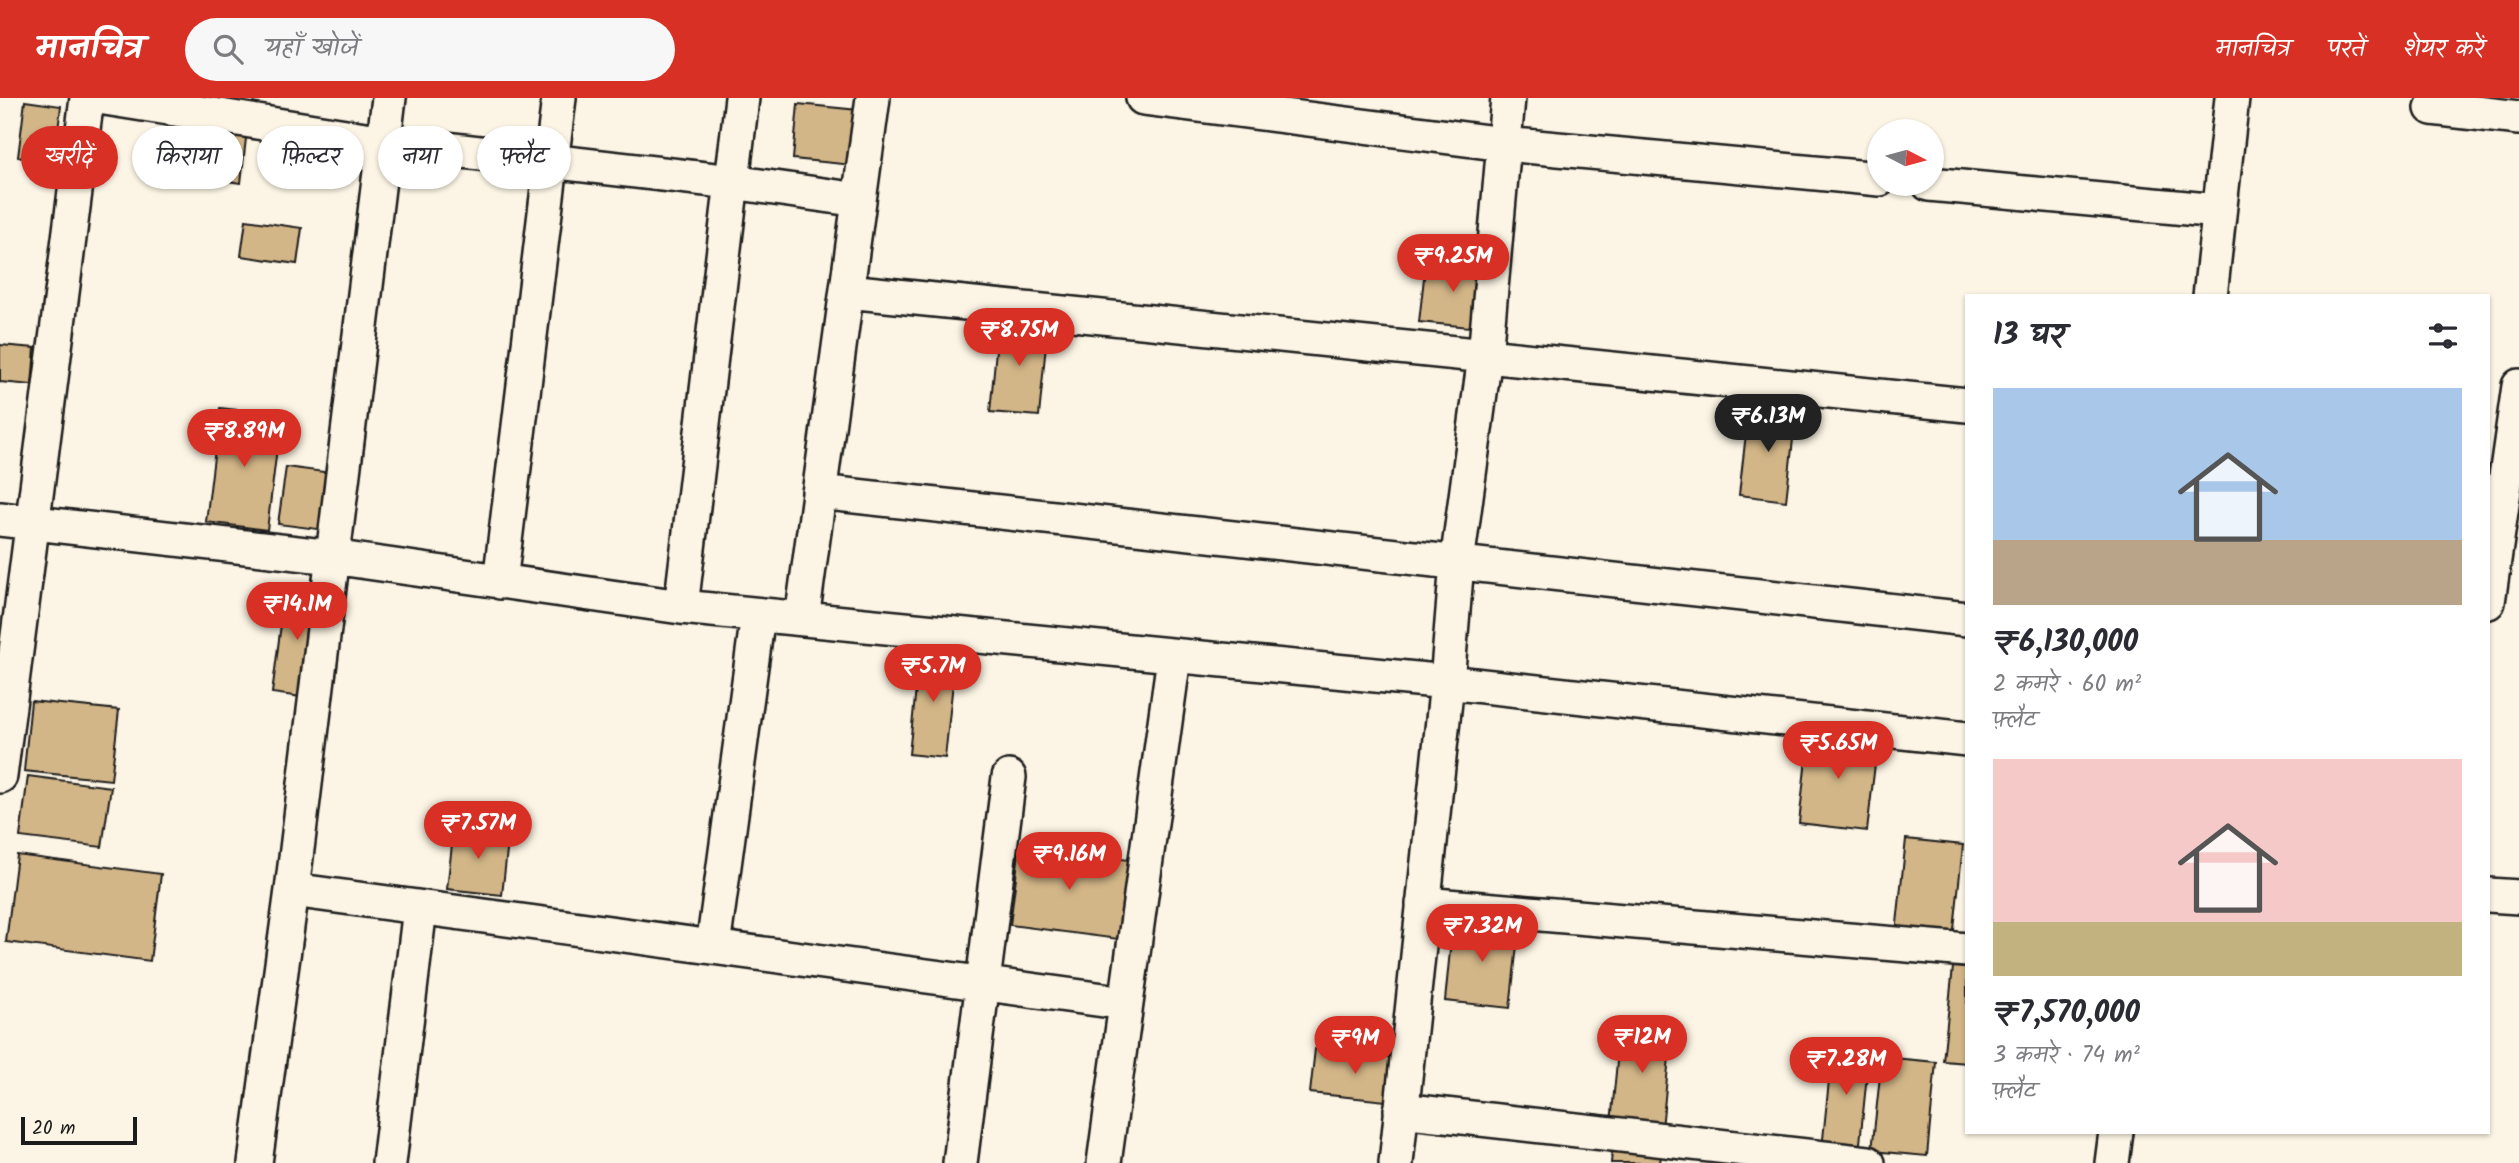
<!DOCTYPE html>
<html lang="hi">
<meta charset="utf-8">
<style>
:root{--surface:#fff;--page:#f7f7f7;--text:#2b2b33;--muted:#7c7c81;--accent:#d93025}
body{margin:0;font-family:Kalam,"Playpen Sans Deva",sans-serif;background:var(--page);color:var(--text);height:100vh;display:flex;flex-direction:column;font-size:26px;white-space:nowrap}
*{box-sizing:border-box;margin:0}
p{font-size:23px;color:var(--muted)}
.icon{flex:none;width:38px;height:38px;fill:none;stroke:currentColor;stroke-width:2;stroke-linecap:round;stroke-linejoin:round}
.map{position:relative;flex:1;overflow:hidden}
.details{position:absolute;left:1965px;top:196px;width:525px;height:840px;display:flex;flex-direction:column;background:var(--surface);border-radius:0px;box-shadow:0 2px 5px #0004}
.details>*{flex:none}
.top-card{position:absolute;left:21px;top:28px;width:665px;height:63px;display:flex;gap:14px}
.needle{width:46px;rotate:96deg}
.buttons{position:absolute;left:1867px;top:21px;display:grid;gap:14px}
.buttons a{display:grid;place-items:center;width:77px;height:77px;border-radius:50%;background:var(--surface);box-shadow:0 2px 5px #0004;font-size:35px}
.scale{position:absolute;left:21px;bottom:18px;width:116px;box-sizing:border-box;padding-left:7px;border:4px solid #1c1c1c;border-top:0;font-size:19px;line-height:24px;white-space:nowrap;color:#1c1c1c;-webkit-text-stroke:5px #fcf5e5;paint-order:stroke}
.price{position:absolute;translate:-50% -60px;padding:0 16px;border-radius:24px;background:var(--accent);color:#fff;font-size:23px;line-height:46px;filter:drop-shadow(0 2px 4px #0008)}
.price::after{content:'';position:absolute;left:50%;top:42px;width:21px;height:16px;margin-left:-10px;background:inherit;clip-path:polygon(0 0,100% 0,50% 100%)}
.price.active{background:#222;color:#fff}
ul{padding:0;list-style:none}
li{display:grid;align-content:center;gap:14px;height:371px;padding:0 28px}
li span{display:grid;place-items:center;height:217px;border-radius:0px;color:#555}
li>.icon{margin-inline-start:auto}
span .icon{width:126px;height:126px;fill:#fffc;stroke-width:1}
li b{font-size:30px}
h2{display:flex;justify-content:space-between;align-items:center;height:84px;padding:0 28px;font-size:30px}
.pill{padding:0 24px;border-radius:32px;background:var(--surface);box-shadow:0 2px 5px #0004;font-size:24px;line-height:63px}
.pill.active{background:var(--accent);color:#fff}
header{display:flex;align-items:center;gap:42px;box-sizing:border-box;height:98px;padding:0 35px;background:var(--accent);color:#fff}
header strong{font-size:33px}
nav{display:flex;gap:38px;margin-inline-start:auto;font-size:24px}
.search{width:490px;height:63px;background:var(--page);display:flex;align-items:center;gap:18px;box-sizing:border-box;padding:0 24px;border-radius:38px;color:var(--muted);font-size:26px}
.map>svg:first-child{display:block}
.building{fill:#d3b688;stroke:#1c1c1c;stroke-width:2}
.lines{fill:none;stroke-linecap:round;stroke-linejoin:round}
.street-casing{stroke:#1c1c1c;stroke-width:38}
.street{stroke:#fcf5e5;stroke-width:33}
</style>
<header>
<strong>मानचित्र</strong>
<div class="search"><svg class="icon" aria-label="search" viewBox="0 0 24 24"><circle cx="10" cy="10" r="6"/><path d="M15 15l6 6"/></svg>यहाँ खोजें</div>
<nav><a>मानचित्र</a><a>परतें</a><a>शेयर करें</a></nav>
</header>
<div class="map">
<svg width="2519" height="1065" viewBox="0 0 2519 1065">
<rect width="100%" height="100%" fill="#fcf5e5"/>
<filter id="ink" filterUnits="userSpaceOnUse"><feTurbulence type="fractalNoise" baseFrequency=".0143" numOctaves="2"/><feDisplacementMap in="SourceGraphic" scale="14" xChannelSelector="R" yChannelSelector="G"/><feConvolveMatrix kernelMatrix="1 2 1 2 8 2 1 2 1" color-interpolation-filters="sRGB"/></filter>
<g filter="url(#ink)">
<path class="building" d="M25,3L61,8L54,64L18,59Z
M798,6L858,12L853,67L793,61Z
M214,27L247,31L241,85L207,80Z
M246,122L302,130L297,166L241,158Z
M1426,162L1486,169L1480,230L1419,224Z
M999,221L1048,226L1039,318L990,314Z
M0,247L35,250L32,287L0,284Z
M1749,309L1796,315L1786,403L1739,397Z
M220,310L281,317L267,432L206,424Z
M286,369L332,375L325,432L278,426Z
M286,488L322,493L309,600L272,595Z
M920,552L956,556L945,660L909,656Z
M31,603L119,612L111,682L24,673Z
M1809,633L1878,641L1867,733L1799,725Z
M28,678L111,689L102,749L20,739Z
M454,729L509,735L502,797L447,791Z
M1906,741L1963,747L1953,841L1896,835Z
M1020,747L1129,762L1118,841L1010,827Z
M17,757L161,776L150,863L6,844Z
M1453,822L1519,829L1510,910L1445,903Z
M1953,869L1967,870V965L1943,963Z
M1621,923L1672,928L1662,1031L1611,1025Z
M1833,943L1870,947L1859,1055L1822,1051Z
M1315,951L1400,960L1395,1004L1310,995Z
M1882,959L1936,964L1927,1058L1872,1053Z
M1613,1044L1662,1049L1660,1065H1611Z"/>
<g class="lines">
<g class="street-casing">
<path id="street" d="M105,0L384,44L732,84L859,102
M1143,0L1504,46L1880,81
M2432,10L2519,20
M1929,86L2219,113
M847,193L1967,307
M2210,198L2232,0
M819,394L1967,521
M0,421L332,459L681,509L1447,584L1967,641
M500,484L559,0
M2488,504L2519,288
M681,509L742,0
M802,521L873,0
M0,678L87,0
M292,792L1126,905
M2488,797L2519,799
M1423,806L1967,852
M713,849L758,517
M1401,1012L1868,1065
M255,1065L292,792L389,0
M389,1065L420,810
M960,1065L1009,679
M1104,1065L1174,559
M1396,1065L1447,584L1457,465L1485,258L1508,0
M2112,1065L2116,1034"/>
</g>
<use href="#street" class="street"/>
</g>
</g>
</svg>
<div class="buttons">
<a><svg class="needle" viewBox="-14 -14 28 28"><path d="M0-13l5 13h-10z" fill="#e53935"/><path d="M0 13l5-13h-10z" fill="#7c7c81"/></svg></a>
</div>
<div class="scale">20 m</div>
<b class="price" style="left:1453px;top:196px">₹9.25M</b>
<b class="price" style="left:1019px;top:270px">₹8.75M</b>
<b class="price active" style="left:1768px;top:356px">₹6.13M</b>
<b class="price" style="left:244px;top:371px">₹8.89M</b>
<b class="price" style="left:297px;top:544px">₹14.1M</b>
<b class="price" style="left:933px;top:606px">₹5.7M</b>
<b class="price" style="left:1838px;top:683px">₹5.65M</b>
<b class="price" style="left:478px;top:763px">₹7.57M</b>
<b class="price" style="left:1069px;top:794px">₹9.16M</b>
<b class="price" style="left:1482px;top:866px">₹7.32M</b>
<b class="price" style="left:1642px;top:977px">₹12M</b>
<b class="price" style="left:1355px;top:978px">₹9M</b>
<b class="price" style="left:1846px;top:999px">₹7.28M</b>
<div class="top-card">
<a class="pill active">खरीदें</a>
<a class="pill">किराया</a>
<a class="pill">फ़िल्टर</a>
<a class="pill">नया</a>
<a class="pill">फ़्लैट</a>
</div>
<section class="details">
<h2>13 घर<svg class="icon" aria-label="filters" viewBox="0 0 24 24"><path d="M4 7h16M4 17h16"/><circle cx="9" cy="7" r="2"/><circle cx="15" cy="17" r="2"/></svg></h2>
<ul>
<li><span style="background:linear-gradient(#a9c7e8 70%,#b9a48a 0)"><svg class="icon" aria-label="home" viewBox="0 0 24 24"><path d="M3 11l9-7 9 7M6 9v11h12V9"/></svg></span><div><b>₹6,130,000</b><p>2 कमरे · 60 m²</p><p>फ़्लैट</p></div></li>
<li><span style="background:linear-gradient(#f6c9c9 75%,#c2b280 0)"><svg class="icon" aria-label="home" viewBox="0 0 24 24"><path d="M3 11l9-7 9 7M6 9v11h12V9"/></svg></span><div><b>₹7,570,000</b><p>3 कमरे · 74 m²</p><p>फ़्लैट</p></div></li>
</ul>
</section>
</div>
